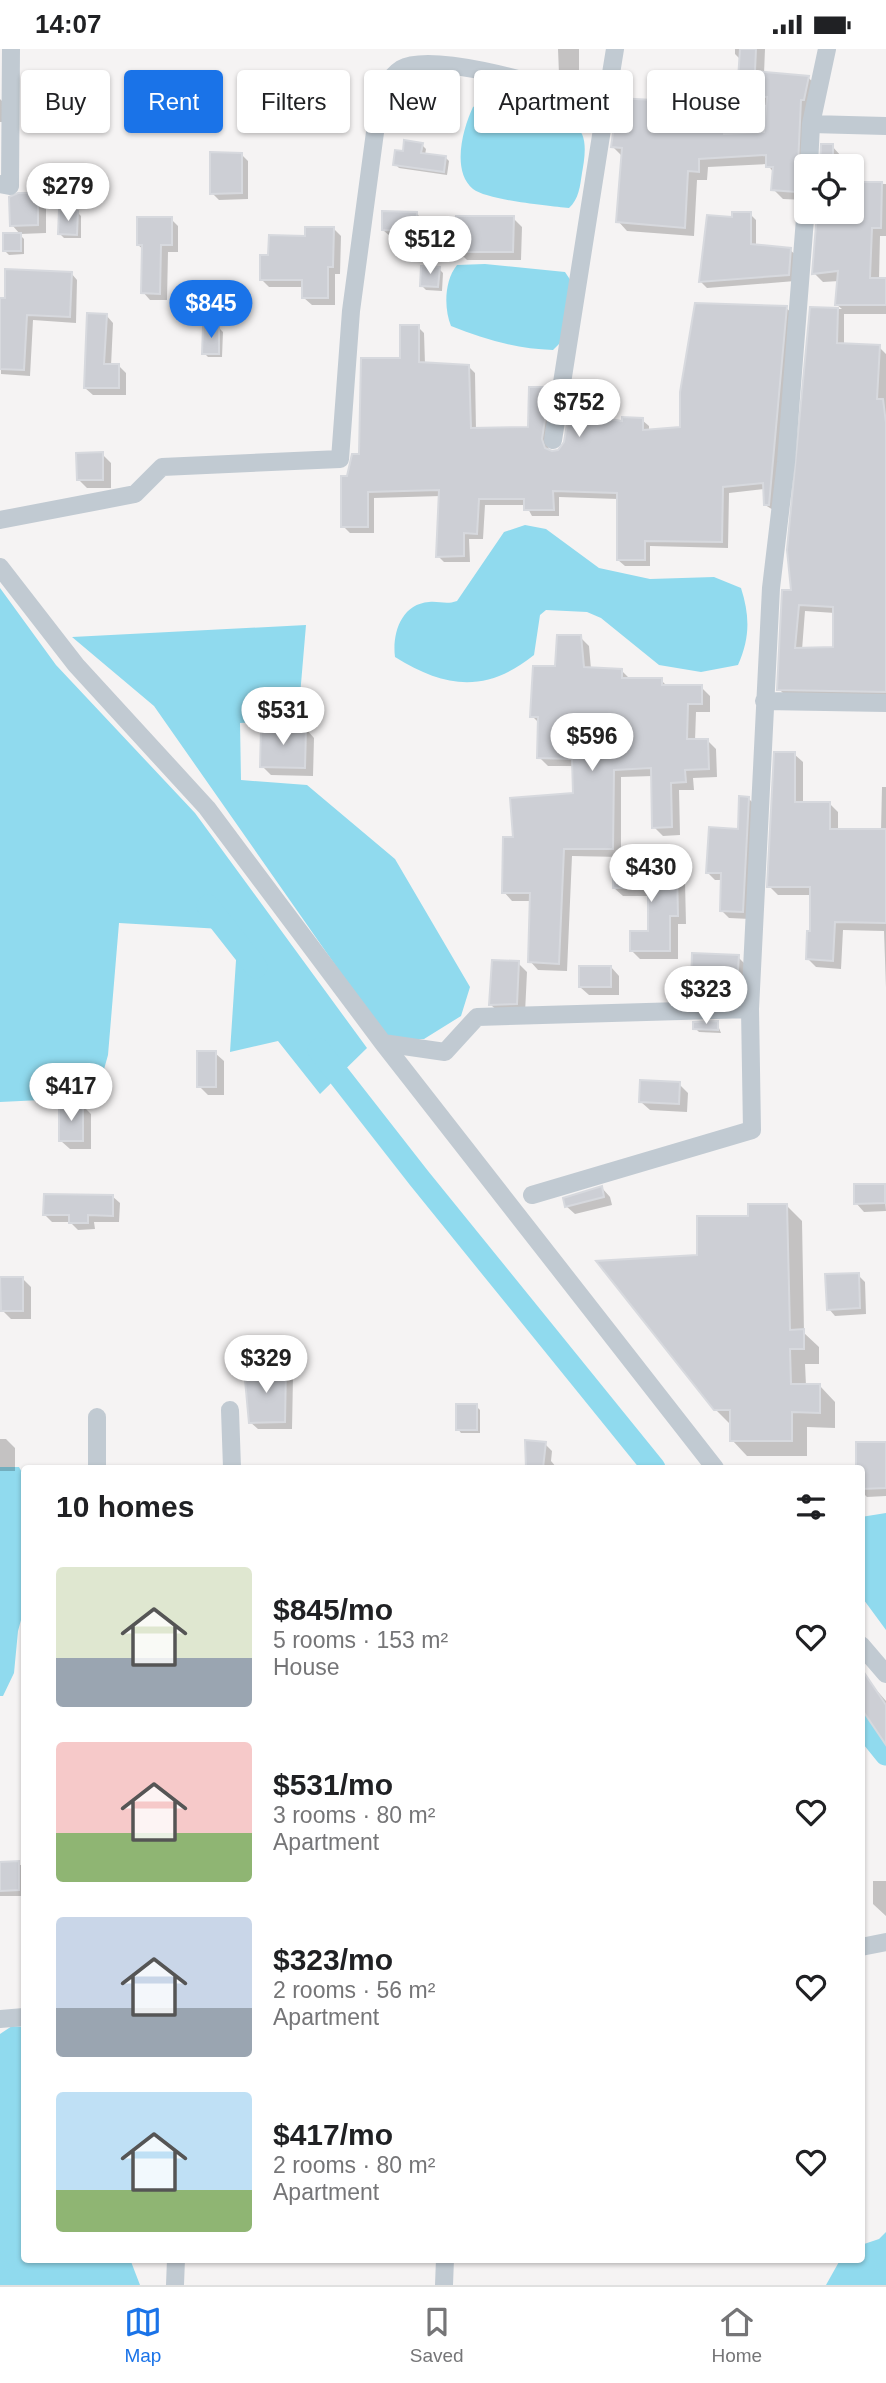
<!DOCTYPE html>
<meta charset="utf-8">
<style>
:root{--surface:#fff;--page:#f2f2f2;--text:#202124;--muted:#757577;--line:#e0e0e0;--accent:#1a73e8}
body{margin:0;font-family:Arial,sans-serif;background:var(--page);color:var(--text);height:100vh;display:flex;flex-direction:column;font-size:26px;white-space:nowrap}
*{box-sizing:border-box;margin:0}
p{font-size:23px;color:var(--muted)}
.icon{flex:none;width:38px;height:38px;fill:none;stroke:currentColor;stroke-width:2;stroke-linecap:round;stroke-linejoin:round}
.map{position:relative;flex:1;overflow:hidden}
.panel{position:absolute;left:21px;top:1416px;width:844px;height:798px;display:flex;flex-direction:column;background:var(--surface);border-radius:7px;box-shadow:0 2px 5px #0004}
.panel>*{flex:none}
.top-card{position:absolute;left:21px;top:21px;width:845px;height:63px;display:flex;gap:14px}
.controls{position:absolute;left:794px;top:105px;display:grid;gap:14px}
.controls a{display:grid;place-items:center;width:70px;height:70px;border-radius:7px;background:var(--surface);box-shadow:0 2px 5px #0004;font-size:35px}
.price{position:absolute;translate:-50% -60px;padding:0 16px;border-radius:24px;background:#fff;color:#222;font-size:23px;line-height:46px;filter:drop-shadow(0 2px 4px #0008)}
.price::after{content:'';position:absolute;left:50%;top:42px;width:21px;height:16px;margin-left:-10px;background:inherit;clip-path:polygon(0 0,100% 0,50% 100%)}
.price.current{background:var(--accent);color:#fff}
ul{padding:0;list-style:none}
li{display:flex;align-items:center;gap:21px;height:175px;padding:0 35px}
li span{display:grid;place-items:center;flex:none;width:196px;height:140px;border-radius:7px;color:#555}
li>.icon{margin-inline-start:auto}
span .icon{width:84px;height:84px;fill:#fffc;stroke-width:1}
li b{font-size:30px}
h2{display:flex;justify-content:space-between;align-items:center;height:84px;padding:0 35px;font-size:30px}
.chip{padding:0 24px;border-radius:7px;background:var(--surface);box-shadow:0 2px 5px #0004;font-size:24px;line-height:63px}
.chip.current{background:var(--accent);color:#fff}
.status{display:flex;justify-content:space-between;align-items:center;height:49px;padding:0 35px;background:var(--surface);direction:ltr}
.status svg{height:19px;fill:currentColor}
.tabs{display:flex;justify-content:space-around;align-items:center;height:98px;border-top:2px solid var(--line);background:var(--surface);font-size:19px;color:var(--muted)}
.tabs a{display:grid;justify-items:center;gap:4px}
.tabs .current{color:var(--accent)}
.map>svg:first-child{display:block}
.water{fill:#90daee}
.shadow{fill:#0003;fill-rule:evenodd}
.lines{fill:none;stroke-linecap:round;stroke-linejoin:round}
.canal{stroke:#90daee;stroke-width:23}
.building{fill:#cdcfd5;stroke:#d7d9de;stroke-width:2;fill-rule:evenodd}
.street{stroke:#c1cad2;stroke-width:18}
</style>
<div class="status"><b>14:07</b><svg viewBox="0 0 49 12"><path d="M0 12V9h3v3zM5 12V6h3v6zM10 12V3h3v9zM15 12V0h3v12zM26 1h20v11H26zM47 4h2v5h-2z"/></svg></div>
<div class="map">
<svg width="886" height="2236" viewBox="0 0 886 2236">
<rect width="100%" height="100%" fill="#f5f3f3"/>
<path class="water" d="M490,50C517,55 567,59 582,85C587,96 584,113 582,124C580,137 579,150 569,159C549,157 487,151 473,140C451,122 463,79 473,58Z
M485,215L565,223L571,232L560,294L553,301C517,300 483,290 451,277C444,260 444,232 457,216Z
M525,476L546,480L599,519L650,530L714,528L741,539C750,567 750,589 738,616L701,623L659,616L601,569L587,563L546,561L540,566L534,606C487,644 446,640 395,608C392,585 401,555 429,553C440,552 446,556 457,552L504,483Z
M0,539L56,616L195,764L367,999L320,1045L278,992L230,1003L238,881L119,874L108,1006L101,1031L82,1049L0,1053Z
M306,576L298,670L240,674L241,731L307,736L395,810L470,938L461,967L424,990H387L154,657L72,588Z
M0,1418H19L24,1427V1560L18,1582L14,1624L3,1647H0Z
M886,1464V1581L861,1547V1468Z
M12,1977L24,1978V2210H130L140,2236H0V1985Z
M886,2183V2236H826L840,2211L861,2210V2196L879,2190Z"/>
<path class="shadow" d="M558,0H579V32H566L559,25Z
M735,0H765L764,25L808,28L817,38L808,85L805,151L783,150L773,140L774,124L767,115L708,118L707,131H697L694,187L627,182L618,172L622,107L613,98L725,56L734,66L733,86L766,84L768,56L748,55L739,45L741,11L735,5Z
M0,50L2,52V73H0Z
M422,96L426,100L425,106L445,108L449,112L447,126L399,119L395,115L404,104Z
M823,97H832L841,107V117H821Z
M241,105L248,112V150L219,151L212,144Z
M852,134L886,135V187H880L879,230H886V265H844V296L879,298L886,305V650L786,647L779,640L793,543L811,260H842L837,256L839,232L823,233L814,224L817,163H852ZM805,562L835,564V599L802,601Z
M37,146L46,155V184L20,185L12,176Z
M77,163L81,167V189H64L60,185Z
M416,164L425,173L424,190L392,189L383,181Z
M750,165L756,171V198L790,201L797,207L795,232L707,239L701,233L733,170Z
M513,169L522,178L521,211H467L458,202Z
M171,170L178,177V203H168L167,251H150L143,243L144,201L138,196Z
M333,179L341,187L340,225H335V256H312L304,249V238H269L261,230L270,208Z
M20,186L24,190V205L9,206L5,202Z
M439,220L443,224L442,242L426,241L422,237Z
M71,224L77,231L76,274L33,271L30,327L1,325L0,251Z
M786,259L793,265L775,462L765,456V440L729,444L728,499L650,497V517H625L618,511V450L559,448V467H532L526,456H485L483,490H469L470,513H444L438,507L441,447L374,449V484H350L343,477L348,429L418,278L424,284L425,315L469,318L475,324L476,381L530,380L549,340L555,347L548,398L550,403H559L566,394L589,335L596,342L593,369L624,374L642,371L649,377V382L682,380Z
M106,266L113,274L111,317H119L126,324V346H93L85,339Z
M219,279L223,283L222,308H208L204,304Z
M102,405L111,414V439H87L78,430Z
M580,588L589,597L591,620L621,621L630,630L661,631L668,638H701L710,647V663H696L695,692L707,691L716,700L717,728L693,729L694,741H679L680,786L663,787L654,778L653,727L621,728V808L572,807L567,922L538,921L530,912L531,852H512L504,843L515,790L575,746L574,717H548L539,708L540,675L532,667L557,618Z
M306,680L314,689L313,727L271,726L262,717Z
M794,705L803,713V754H829L838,763V782H881L882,738H886V939L884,882L843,881L841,920L816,918L808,910L812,884V846H778L769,837Z
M748,749L756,757L750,870L729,869L721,861L722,831H715L708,824L740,781Z
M634,813L643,824H676L685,833L686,875H678V910H640L631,901L650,883V847H623L614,839Z
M738,908L747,917L746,945L727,944V958H705L696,950L697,938L692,934Z
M518,914L527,923L525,964H500L491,956Z
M611,918L619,927V946H589L580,938Z
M717,974L721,984L699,983L695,979Z
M215,1004L224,1012V1046H208L199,1037Z
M679,1035L688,1044L687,1063L650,1061L641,1053Z
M82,1056L91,1065V1100H70L61,1092Z
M884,1137L886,1162L864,1163L856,1154Z
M602,1139L610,1148L612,1156L575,1165L566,1157Z
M112,1147L120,1154L119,1173H94L95,1180L78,1181L70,1173H52L45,1166Z
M786,1156L802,1172L804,1284L819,1298V1315H805L806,1337H820L835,1353V1379L807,1378V1407H747L732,1391V1377L715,1360L699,1208L750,1169Z
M858,1226L865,1233L866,1265L835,1267L829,1260Z
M22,1229L31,1238V1270H11L2,1261Z
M286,1320L293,1328L292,1380H258L250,1373Z
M476,1357L480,1361V1384H461L458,1380Z
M0,1390H6L15,1399V1422H0Z
M527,1393L545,1395L552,1402L551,1412L557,1419H527Z
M858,1395H886V1447L867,1448L861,1442Z
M865,1628L886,1652V1692L861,1656V1631Z
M0,1816H24V1847H0Z
M873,1832H886V1867L873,1855Z"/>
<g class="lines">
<path class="canal" d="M208,857L256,918
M319,1001L419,1129L654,1419
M861,1674L886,1705"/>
</g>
<path class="building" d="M740,0H756L755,22L809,27L804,51H801L798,116L800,124L796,143L771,141L773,118H766V106L699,110V123L688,122L685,179L616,173L622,99L611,98L618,49L726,55L724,85L764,83L767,48L737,46Z
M404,91L423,94L421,104L446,107L444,123L393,116L395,101L403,102Z
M821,95H833V117H820Z
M210,103L242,104V144L210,145Z
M852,133H882L881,179H872L870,229H886V256H835L838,222L812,225L817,164L852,163Z
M18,144H38V176L10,177L9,148Z
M59,161L78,162L77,186L58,185Z
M382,162L417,163L416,182L382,181Z
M732,163H751V195L791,199L789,226L699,233L707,166L732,168Z
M456,167H514L513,203H456Z
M137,168H172V196H161L160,245L141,244L142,196H137Z
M305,178H334L333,218H328V249H302V231H260V206H268L269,186L305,187Z
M3,184H21V202H3Z
M421,217L440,218L438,238L420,237Z
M5,220L72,223L70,268L27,266L24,321L0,320V249H5Z
M695,254L787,257L769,456H764L763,434L723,438L722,493L645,492V511H617V444L553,442L554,461H524V450H479L477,485L464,484V507L436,508L439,441L368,443V478H341V427H347L352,405H359L361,309H400V276H419V313L469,316L471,379L528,378L529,338H550L542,390L545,399L552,402L558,401L564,393L574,332L590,334L586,366L622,372V368L643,369V381L680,378V343Z
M810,258L838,259L837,294L880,296L877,350H883L886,374V643L777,641L782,541H791L787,501ZM799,556L833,558V598L795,599Z
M87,264L107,265L104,315H119V339H84Z
M203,277H219V305H202Z
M103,403V431H77L76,404Z
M557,586H581L584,618L622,620V629H662V636H702V655H688L687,690H708L709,720L685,721L686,733L671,734L672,778L652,779L651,719L614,721L613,800H564L559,915L528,913L530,844H502L503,788H513L510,749L573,744L572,710L537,709L538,668H530L533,617H555Z
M261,677L306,679L305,719L260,718Z
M774,703H795V753H830V780H886V874L835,873L833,912L806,910L807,882H810V838H767Z
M739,747L749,748L743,863L720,862L721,824H706L709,778L738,780Z
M613,811H635V823L677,822L678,867H670V902H630V882H648V839H613Z
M692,904L739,906L737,937L719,936V950H695L696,935H691Z
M492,911L519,912L517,955L489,956Z
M579,917H611V938H579Z
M718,972V981L693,980V973Z
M197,1002H216V1038H197Z
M640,1031L680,1033L679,1055L639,1053Z
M59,1055H83V1092H59Z
M854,1135H885V1154L854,1155Z
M602,1137L604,1148L565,1158L563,1149Z
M44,1145L113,1146V1167L88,1166V1174H69V1166H43Z
M748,1155H787L790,1281L804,1280V1300H790L791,1335H820V1364L792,1363V1392H730V1361H714L596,1212L697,1206V1167H748Z
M859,1224L860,1259L827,1261L825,1225Z
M0,1228H23V1262H1Z
M286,1318L285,1373L249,1374L244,1320Z
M456,1355H477V1381H456Z
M525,1391L546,1393L543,1419H526Z
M856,1393H886V1439L861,1440V1419H856Z
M861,1619L886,1656V1696L861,1659Z
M19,1812V1841L0,1842V1813Z"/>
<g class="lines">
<path class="street" d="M811,75L886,77
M809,117L811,75L827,0
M0,135L10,137L11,0
M553,391L606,55
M0,471L135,445L162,418L340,410L351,262L378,61C383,46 387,29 401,20C435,0 566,44 606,55L615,0
M0,518L76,616L207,759L383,994L715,1419
M764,652L886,654
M383,994L445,1003L477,968L750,960L771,539L786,413L807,144
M532,1146L752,1081L750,960
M230,1361L232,1419
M97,1419V1368
M861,1596L886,1625
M861,1898L886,1893
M0,1970L24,1968
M175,2236L176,2210
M444,2236L445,2210"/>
</g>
</svg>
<div class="controls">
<a><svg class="icon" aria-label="locate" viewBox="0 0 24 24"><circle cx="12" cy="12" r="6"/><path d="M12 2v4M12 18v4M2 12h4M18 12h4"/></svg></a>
</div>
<b class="price" style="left:68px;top:174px">$279</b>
<b class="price" style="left:430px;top:227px">$512</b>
<b class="price current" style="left:211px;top:291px">$845</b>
<b class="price" style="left:579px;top:390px">$752</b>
<b class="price" style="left:283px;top:698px">$531</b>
<b class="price" style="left:592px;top:724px">$596</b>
<b class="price" style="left:651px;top:855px">$430</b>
<b class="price" style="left:706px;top:977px">$323</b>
<b class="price" style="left:71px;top:1074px">$417</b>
<b class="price" style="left:266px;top:1346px">$329</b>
<div class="top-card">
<a class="chip">Buy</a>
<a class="chip current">Rent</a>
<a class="chip">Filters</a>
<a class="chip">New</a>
<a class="chip">Apartment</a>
<a class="chip">House</a>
</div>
<section class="panel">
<h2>10 homes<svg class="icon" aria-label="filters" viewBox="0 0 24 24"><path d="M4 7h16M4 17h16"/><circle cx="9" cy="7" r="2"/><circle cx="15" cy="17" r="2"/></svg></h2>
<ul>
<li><span style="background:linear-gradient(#dfe7d0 65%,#9aa5b1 0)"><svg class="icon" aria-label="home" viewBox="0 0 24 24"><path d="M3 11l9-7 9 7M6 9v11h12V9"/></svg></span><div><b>$845/mo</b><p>5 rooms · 153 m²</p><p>House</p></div><svg class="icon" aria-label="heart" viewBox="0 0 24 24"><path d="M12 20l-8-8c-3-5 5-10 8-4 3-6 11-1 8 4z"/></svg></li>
<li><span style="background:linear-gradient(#f6c9c9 65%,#8fb573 0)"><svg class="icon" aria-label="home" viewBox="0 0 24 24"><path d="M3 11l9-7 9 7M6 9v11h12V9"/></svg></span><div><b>$531/mo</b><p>3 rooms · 80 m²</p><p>Apartment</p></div><svg class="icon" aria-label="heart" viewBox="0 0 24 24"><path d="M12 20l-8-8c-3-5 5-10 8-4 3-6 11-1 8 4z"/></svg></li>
<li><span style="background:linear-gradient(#c9d6e8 65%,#9aa5b1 0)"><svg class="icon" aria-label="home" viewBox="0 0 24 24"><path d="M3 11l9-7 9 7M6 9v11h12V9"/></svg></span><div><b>$323/mo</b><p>2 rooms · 56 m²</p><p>Apartment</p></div><svg class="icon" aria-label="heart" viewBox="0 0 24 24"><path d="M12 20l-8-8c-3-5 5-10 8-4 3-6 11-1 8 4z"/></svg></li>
<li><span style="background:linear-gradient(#bfe0f5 70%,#8fb573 0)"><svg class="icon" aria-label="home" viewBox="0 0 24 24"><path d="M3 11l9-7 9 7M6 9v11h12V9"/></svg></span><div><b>$417/mo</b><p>2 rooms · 80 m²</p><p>Apartment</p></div><svg class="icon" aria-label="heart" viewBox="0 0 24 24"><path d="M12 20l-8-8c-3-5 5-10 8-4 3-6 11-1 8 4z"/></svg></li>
</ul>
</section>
</div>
<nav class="tabs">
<a class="current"><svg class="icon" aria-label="map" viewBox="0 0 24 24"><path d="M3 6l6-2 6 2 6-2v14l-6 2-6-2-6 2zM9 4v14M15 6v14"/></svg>Map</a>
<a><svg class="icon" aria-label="saved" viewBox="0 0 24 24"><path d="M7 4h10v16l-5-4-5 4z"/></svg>Saved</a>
<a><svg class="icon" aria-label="home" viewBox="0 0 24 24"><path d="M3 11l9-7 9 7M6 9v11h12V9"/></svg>Home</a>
</nav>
